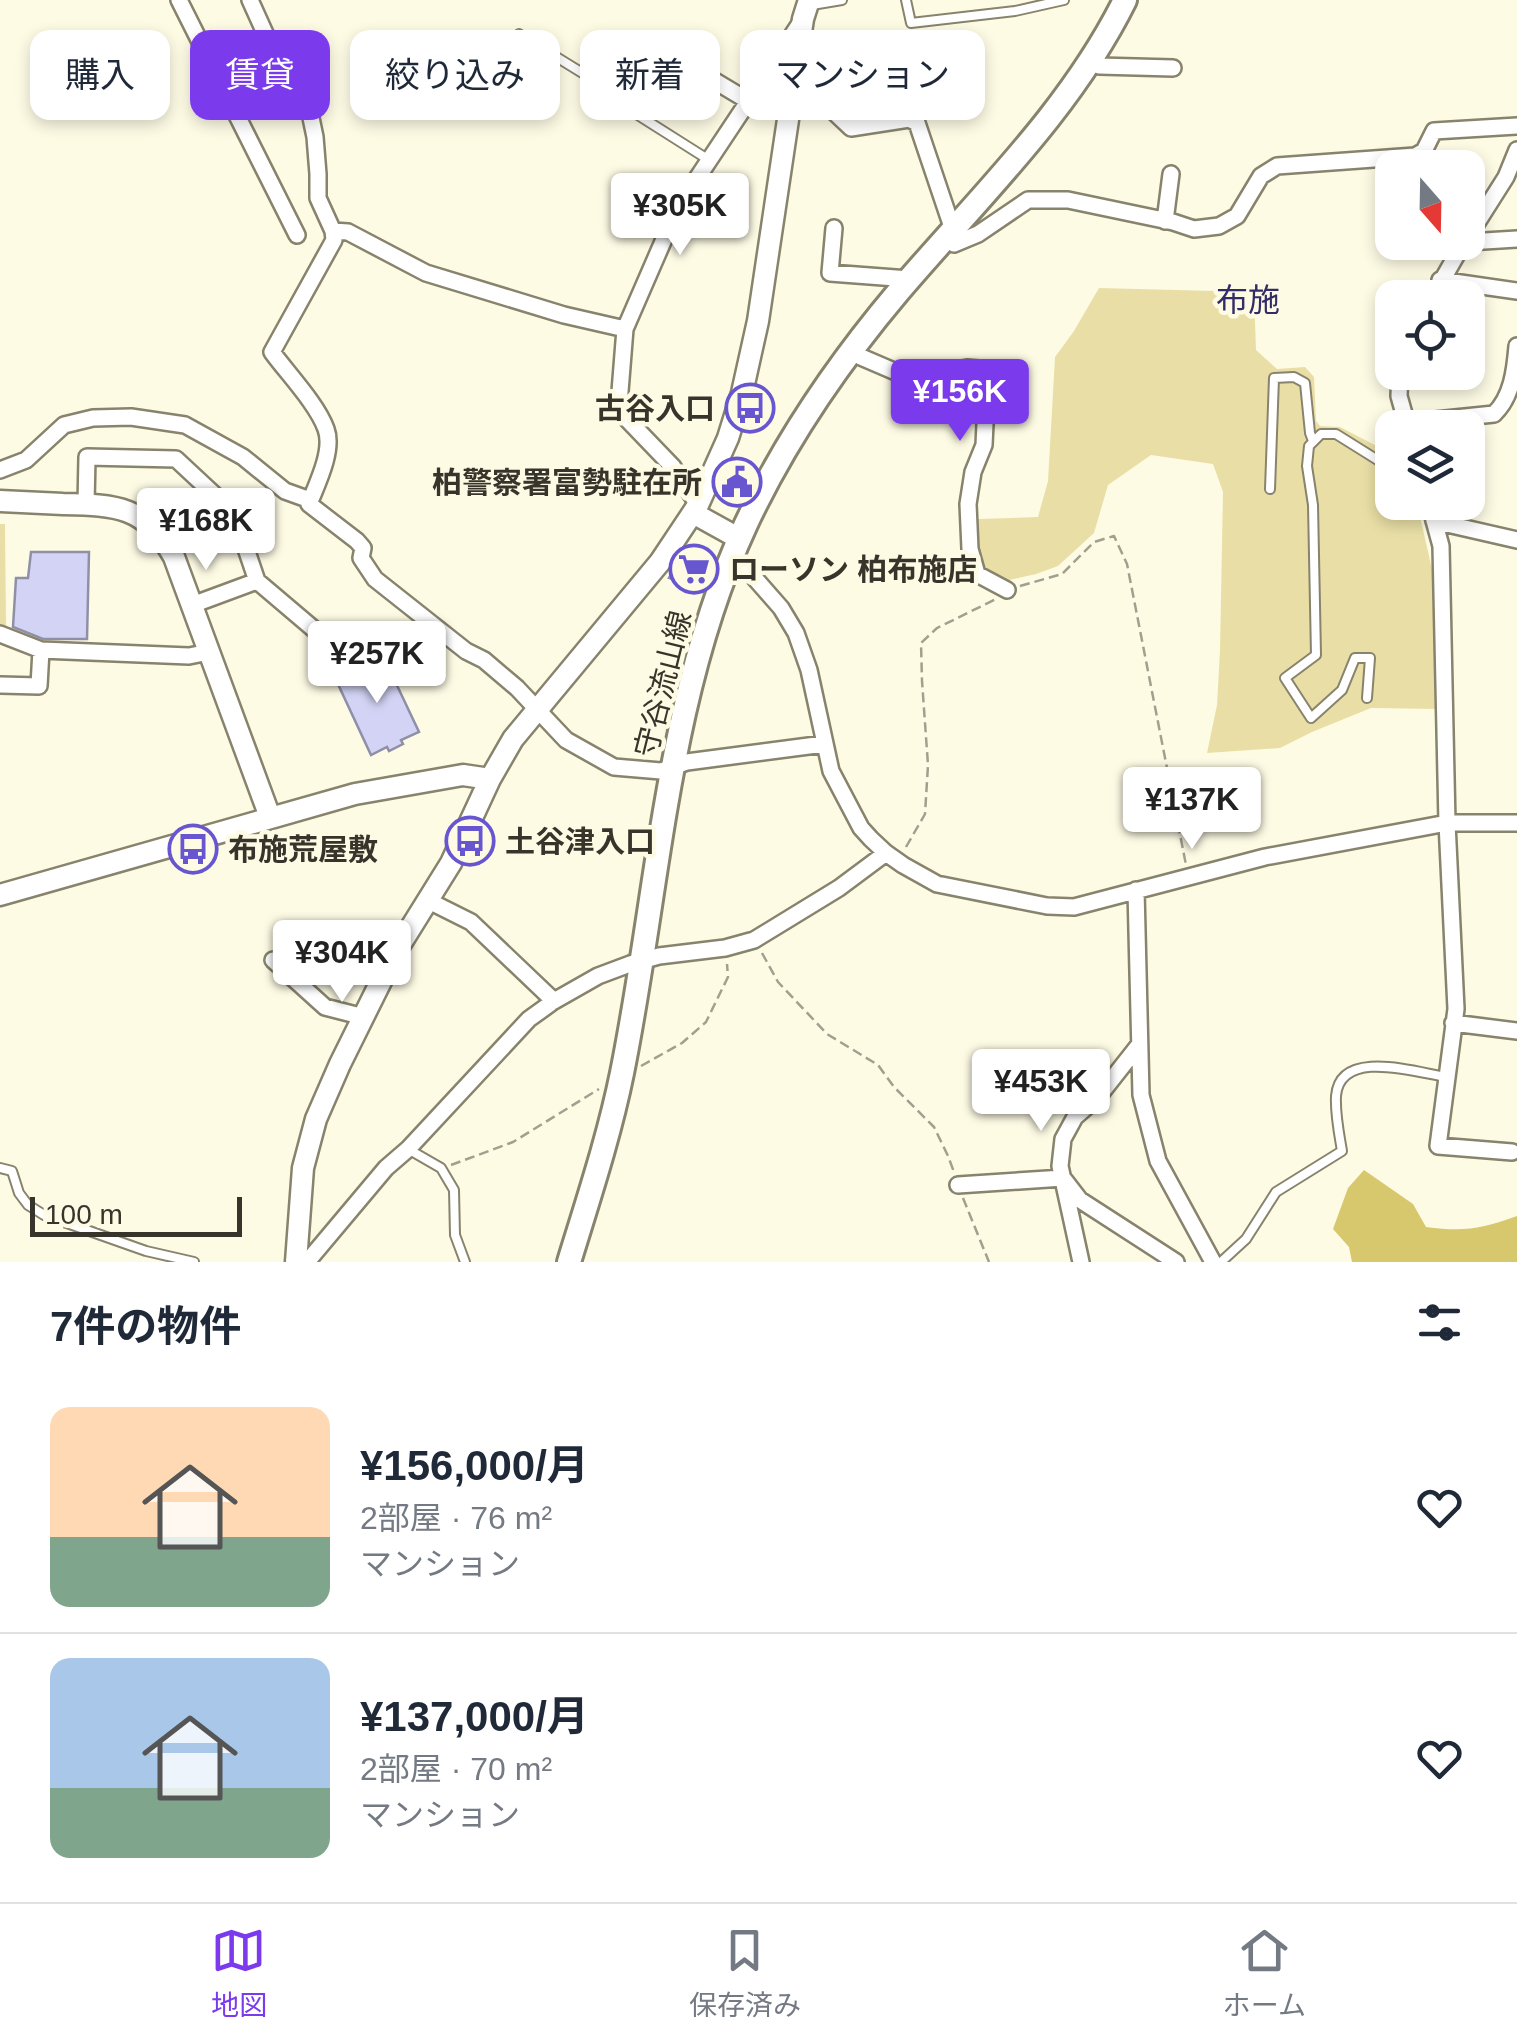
<!DOCTYPE html>
<html lang="ja">
<meta charset="utf-8">
<style>
:root{--surface:#fff;--page:#f6f6f7;--text:#1f2937;--muted:#747a83;--line:#e0e1e3;--accent:#7c3aed}
body{margin:0;font-family:Arial,"Noto Sans JP",sans-serif;background:var(--page);color:var(--text);height:100vh;display:flex;flex-direction:column;font-size:38px;white-space:nowrap}
*{box-sizing:border-box;margin:0}
p{font-size:32px;color:var(--muted)}
.icon{flex:none;width:55px;height:55px;fill:none;stroke:currentColor;stroke-width:2;stroke-linecap:round;stroke-linejoin:round}
.map{position:relative;height:1262px;overflow:hidden}
.details{display:flex;flex-direction:column;background:var(--surface);flex:1}
.details>*{flex:none}
.guide{position:absolute;left:30px;top:30px;width:1000px;height:90px;display:flex;gap:20px}
.needle{width:65px;rotate:160deg}
.buttons{position:absolute;left:1375px;top:150px;display:grid;gap:20px}
.buttons a{display:grid;place-items:center;width:110px;height:110px;border-radius:20px;background:var(--surface);box-shadow:0 5px 15px #0003;font-size:50px}
.scale{position:absolute;left:30px;bottom:25px;width:212px;box-sizing:border-box;padding-left:10px;border:5px solid #37352b;border-top:0;font-size:28px;line-height:35px;white-space:nowrap;color:#37352b;-webkit-text-stroke:8px #fefbe5;paint-order:stroke}
.price{position:absolute;translate:-50% -85px;padding:0 22px;border-radius:10px;background:#fff;color:#222;font-size:32px;line-height:65px;filter:drop-shadow(0 2px 5px #0008)}
.price::after{content:'';position:absolute;left:50%;top:60px;width:30px;height:22px;margin-left:-15px;background:inherit;clip-path:polygon(0 0,100% 0,50% 100%)}
.price.active{background:var(--accent);color:#fff}
ul{padding:0;list-style:none}
li{display:flex;align-items:center;gap:30px;height:250px;padding:0 50px}
li+li{border-top:2px solid var(--line)}
li span{display:grid;place-items:center;flex:none;width:280px;height:200px;border-radius:20px;color:#555}
li>.icon{margin-inline-start:auto}
span .icon{width:120px;height:120px;fill:#fffc;stroke-width:1}
li b{font-size:42px}
h2{display:flex;justify-content:space-between;align-items:center;height:120px;padding:0 50px;font-size:42px}
.pill{padding:0 35px;border-radius:20px;background:var(--surface);box-shadow:0 5px 15px #0003;font-size:35px;line-height:90px}
.pill.active{background:var(--accent);color:#fff}
.dock{display:flex;justify-content:space-around;align-items:center;height:140px;border-top:2px solid var(--line);background:var(--surface);font-size:28px;color:var(--muted)}
.dock a{display:grid;justify-items:center;gap:5px}
.dock .active{color:var(--accent)}
.map>svg:first-child{display:block}
.green{fill:#e9dfa6}
.forest{fill:#d8c86d}
.building{fill:#d3d4f5;stroke:#8f90a7;stroke-width:2.5}
.lines{fill:none;stroke-linecap:round;stroke-linejoin:round}
.lane-casing{stroke:#88836c;stroke-width:12}
.street-casing{stroke:#88836c;stroke-width:20}
.secondary-casing{stroke:#88836c;stroke-width:25}
.primary-casing{stroke:#88836c;stroke-width:28}
.path{stroke:#a29f8f;stroke-width:2.5;stroke-dasharray:10 5;stroke-linecap:butt}
.lane{stroke:#fff;stroke-width:8}
.street{stroke:#fff;stroke-width:15}
.secondary{stroke:#fff;stroke-width:20}
.primary{stroke:#fff;stroke-width:22}
.labels{text-anchor:middle;dominant-baseline:central;stroke-width:9;stroke-linejoin:round;paint-order:stroke}
.poi-label{font-size:30px;font-weight:bold;fill:#37352b;stroke:#fefbe5;text-anchor:start}
.street-label{font-size:30px;fill:#37352b;stroke:#fefbe5}
.neighbourhood-label{font-size:32px;fill:#322c67;stroke:#fefbe5}
</style>
<div class="map">
<svg width="1517" height="1262" viewBox="0 0 1517 1262">
<rect width="100%" height="100%" fill="#fefbe5"/>
<path class="green" d="M1099,288L1254,292L1256,350L1277,369L1305,367L1314,377L1316,421L1320,426L1340,427L1392,454V502L1417,503L1434,578L1439,709L1371,708L1312,732L1280,748L1207,753L1217,705L1220,650L1223,492L1213,464L1151,455L1108,485L1094,533L1058,566L1036,574L1005,581L985,570L976,539L978,519L1038,517L1048,481L1055,357L1074,331Z
M0,524H5L6,626L0,624Z"/>
<path class="forest" d="M1364,1170L1413,1204L1426,1227C1465,1232 1480,1229 1517,1216V1262H1352L1349,1247L1333,1229L1348,1188Z"/>
<path class="building" d="M31,552H89L87,639H43L13,627L16,578H28Z
M680,556L706,563L699,586L669,578Z
M385,660L419,732L401,740L403,744L389,751L387,747L371,755L337,682L339,681L336,675L358,664L361,671Z"/>
<g class="lines">
<g class="lane-casing">
<path id="lane" d="M906,0L911,23L1015,11L1064,0
M812,5L842,0
M519,34L623,98L630,110L709,160
M1270,489L1274,378L1294,377L1305,383L1310,433L1313,441
M1367,698L1370,658H1355L1342,690L1311,718L1285,678L1316,655L1313,505L1307,466L1309,446L1321,434H1336L1392,469
M408,1149L441,1168L454,1190L455,1235L465,1262
M0,1168L12,1171L19,1193L28,1205L44,1215L146,1251L194,1262
M1221,1262L1246,1239L1276,1192L1342,1151C1339,1133 1335,1114 1336,1096C1340,1048 1415,1072 1446,1077"/>
</g>
<g class="street-casing">
<path id="street" d="M179,0L297,235
M250,0L269,42L310,113L315,137L318,174V198L333,231L348,232L426,273L564,315L625,329
M668,53L750,102
M1090,63L1099,66L1173,68
M795,75L851,128L909,119L917,123L953,230
M1165,221L1171,174
M834,228L830,273L909,279
M333,231L334,240L272,352C288,374 317,404 326,429C334,450 317,484 309,504L357,541L363,548L361,558L375,579L466,651L484,660L517,688L566,740L614,767L661,771L687,762L824,744
M1468,237L1506,177L1517,150
M946,238L954,244L978,234L1028,200H1068L1173,222L1194,229L1219,226L1237,216L1261,176L1277,166L1415,156L1424,151L1434,131L1517,126
M1468,242L1517,239
M1440,280L1517,291
M1432,298L1464,242
M851,350L861,357L910,378L967,368L991,370L995,379L986,402L984,445L973,472L968,504L970,549L977,574L1007,590
M1400,372L1399,396L1408,428
M1406,423L1494,414C1512,397 1515,370 1517,346
M0,470L26,460L64,425L93,418L131,417L185,425L243,457L285,491L310,500
M1429,502L1441,546L1447,823H1517
M86,504L87,457L176,459L234,513L257,581L192,605
M698,505L673,467L623,415L619,404L625,329L668,230L694,183L799,25
M1434,521L1517,540
M729,562L752,575L781,608L796,633L809,670L831,771L861,828L871,839L886,853L903,865L937,884L1047,906L1074,907L1265,857L1447,823L1456,1009L1438,1146L1512,1152
M257,581L316,631
M0,634L41,650L39,686L0,685
M41,650L189,656L209,652
M1136,890L1141,1095L1158,1161L1213,1262
M427,900L471,922L554,1001
M273,960L325,1007L364,1017
M1453,1023L1517,1031
M958,1185L1063,1178L1080,1200L1176,1262
M307,1262L386,1168L408,1149L529,1019L554,1001L598,976L630,964L659,956L725,948L754,940L839,888L886,853
M1081,1262L1060,1166L1063,1139L1075,1117L1098,1097L1139,1045"/>
</g>
<g class="secondary-casing">
<path id="secondary" d="M0,501C21,502 42,503 63,504C116,505 146,506 174,557L270,817
M693,513L740,539
M0,895L355,794L463,775L490,779
M296,1262L303,1168L316,1119L340,1064L395,953L451,863L490,779L513,739L660,562L698,505L728,438L742,393L758,321L803,19L809,0"/>
</g>
<g class="primary-casing">
<path id="primary" d="M569,1262C588,1200 609,1137 622,1073C659,890 666,696 746,524C786,439 839,362 899,291C979,197 1070,111 1125,0"/>
</g>
<path class="path" d="M1020,586L1062,574L1094,542L1114,536L1127,564L1186,865
M906,847L925,814L928,765L922,681L921,643L937,628L996,599
M762,953L778,982L827,1034L878,1065L894,1087L934,1127L948,1156L954,1172
M641,1066L682,1043L706,1022L728,977L727,964
M451,1165L513,1142L599,1089
M963,1198L989,1262"/>
<use href="#lane" class="lane"/>
<use href="#street" class="street"/>
<use href="#secondary" class="secondary"/>
<use href="#primary" class="primary"/>
</g>
<defs>
<g id="bus-ring" transform="scale(2.5)"><circle r="9.5" fill="#fefbe5" stroke="#6756d0" stroke-width="1.5"/><path d="M-5-6H5V4H4V6H2V4H-2V6H-4V4H-5ZM-3.5-4V0h7V-4ZM-3.5 1.2v1.5H-2V1.2ZM2 1.2v1.5H3.5V1.2Z" fill="#6756d0"/></g>
<g id="civic-ring" transform="scale(2.5)"><circle r="9.5" fill="#fefbe5" stroke="#6756d0" stroke-width="1.5"/><path d="M-.6-6.5H3V-4.5H.6V-3L4-1V1h2V6H-6V1h2V-1L-.6-3ZM-1.2 2.5V6h2.4V2.5Z" fill="#6756d0"/></g>
<g id="supermarket-ring" transform="scale(2.5)"><circle r="9.5" fill="#fefbe5" stroke="#6756d0" stroke-width="1.5"/><path d="M-6-5.5h2.5l.6 2H6L4.5 2H-2.5L-4.4-4H-6ZM-1.5 3.2a1.3 1.3 0 1 0 .1 0ZM3 3.2a1.3 1.3 0 1 0 .1 0Z" fill="#6756d0"/></g>
</defs>
<g fill-rule="evenodd">
<use href="#bus-ring" x="750" y="408"/>
<use href="#civic-ring" x="737" y="482"/>
<use href="#supermarket-ring" x="694" y="569"/>
<use href="#bus-ring" x="470" y="841"/>
<use href="#bus-ring" x="193" y="849"/>
</g>
<g class="labels">
<g class="poi-label">
<text x="715" y="408" text-anchor="end">古谷入口</text>
<text x="702" y="482" text-anchor="end">柏警察署富勢駐在所</text>
<text x="729" y="569">ローソン 柏布施店</text>
<text x="505" y="841">土谷津入口</text>
<text x="228" y="849">布施荒屋敷</text>
</g>
<g class="street-label">
<text transform="translate(663 684) rotate(-76)">守谷流山線</text>
</g>
<g class="neighbourhood-label">
<text x="1248" y="300">布施</text>
</g>
</g>
</svg>
<div class="buttons">
<a><svg class="needle" viewBox="-14 -14 28 28"><path d="M0-13l5 13h-10z" fill="#e53935"/><path d="M0 13l5-13h-10z" fill="#747a83"/></svg></a>
<a><svg class="icon" aria-label="locate" viewBox="0 0 24 24"><circle cx="12" cy="12" r="6"/><path d="M12 2v4M12 18v4M2 12h4M18 12h4"/></svg></a>
<a><svg class="icon" aria-label="layers" viewBox="0 0 24 24"><path d="M12 4l9 5-9 5-9-5zM3 14l9 5 9-5"/></svg></a>
</div>
<div class="scale">100 m</div>
<b class="price" style="left:680px;top:258px">¥305K</b>
<b class="price active" style="left:960px;top:444px">¥156K</b>
<b class="price" style="left:206px;top:573px">¥168K</b>
<b class="price" style="left:377px;top:706px">¥257K</b>
<b class="price" style="left:1192px;top:852px">¥137K</b>
<b class="price" style="left:342px;top:1005px">¥304K</b>
<b class="price" style="left:1041px;top:1134px">¥453K</b>
<div class="guide">
<a class="pill">購入</a>
<a class="pill active">賃貸</a>
<a class="pill">絞り込み</a>
<a class="pill">新着</a>
<a class="pill">マンション</a>
</div>
</div>
<section class="details">
<h2>7件の物件<svg class="icon" aria-label="filters" viewBox="0 0 24 24"><path d="M4 7h16M4 17h16"/><circle cx="9" cy="7" r="2"/><circle cx="15" cy="17" r="2"/></svg></h2>
<ul>
<li><span style="background:linear-gradient(#ffd9b3 65%,#7fa58c 0)"><svg class="icon" aria-label="home" viewBox="0 0 24 24"><path d="M3 11l9-7 9 7M6 9v11h12V9"/></svg></span><div><b>¥156,000/月</b><p>2部屋 · 76 m²</p><p>マンション</p></div><svg class="icon" aria-label="heart" viewBox="0 0 24 24"><path d="M12 20l-8-8c-3-5 5-10 8-4 3-6 11-1 8 4z"/></svg></li>
<li><span style="background:linear-gradient(#a9c7e8 65%,#7fa58c 0)"><svg class="icon" aria-label="home" viewBox="0 0 24 24"><path d="M3 11l9-7 9 7M6 9v11h12V9"/></svg></span><div><b>¥137,000/月</b><p>2部屋 · 70 m²</p><p>マンション</p></div><svg class="icon" aria-label="heart" viewBox="0 0 24 24"><path d="M12 20l-8-8c-3-5 5-10 8-4 3-6 11-1 8 4z"/></svg></li>
</ul>
</section>
<nav class="dock">
<a class="active"><svg class="icon" aria-label="map" viewBox="0 0 24 24"><path d="M3 6l6-2 6 2 6-2v14l-6 2-6-2-6 2zM9 4v14M15 6v14"/></svg>地図</a>
<a><svg class="icon" aria-label="saved" viewBox="0 0 24 24"><path d="M7 4h10v16l-5-4-5 4z"/></svg>保存済み</a>
<a><svg class="icon" aria-label="home" viewBox="0 0 24 24"><path d="M3 11l9-7 9 7M6 9v11h12V9"/></svg>ホーム</a>
</nav>
